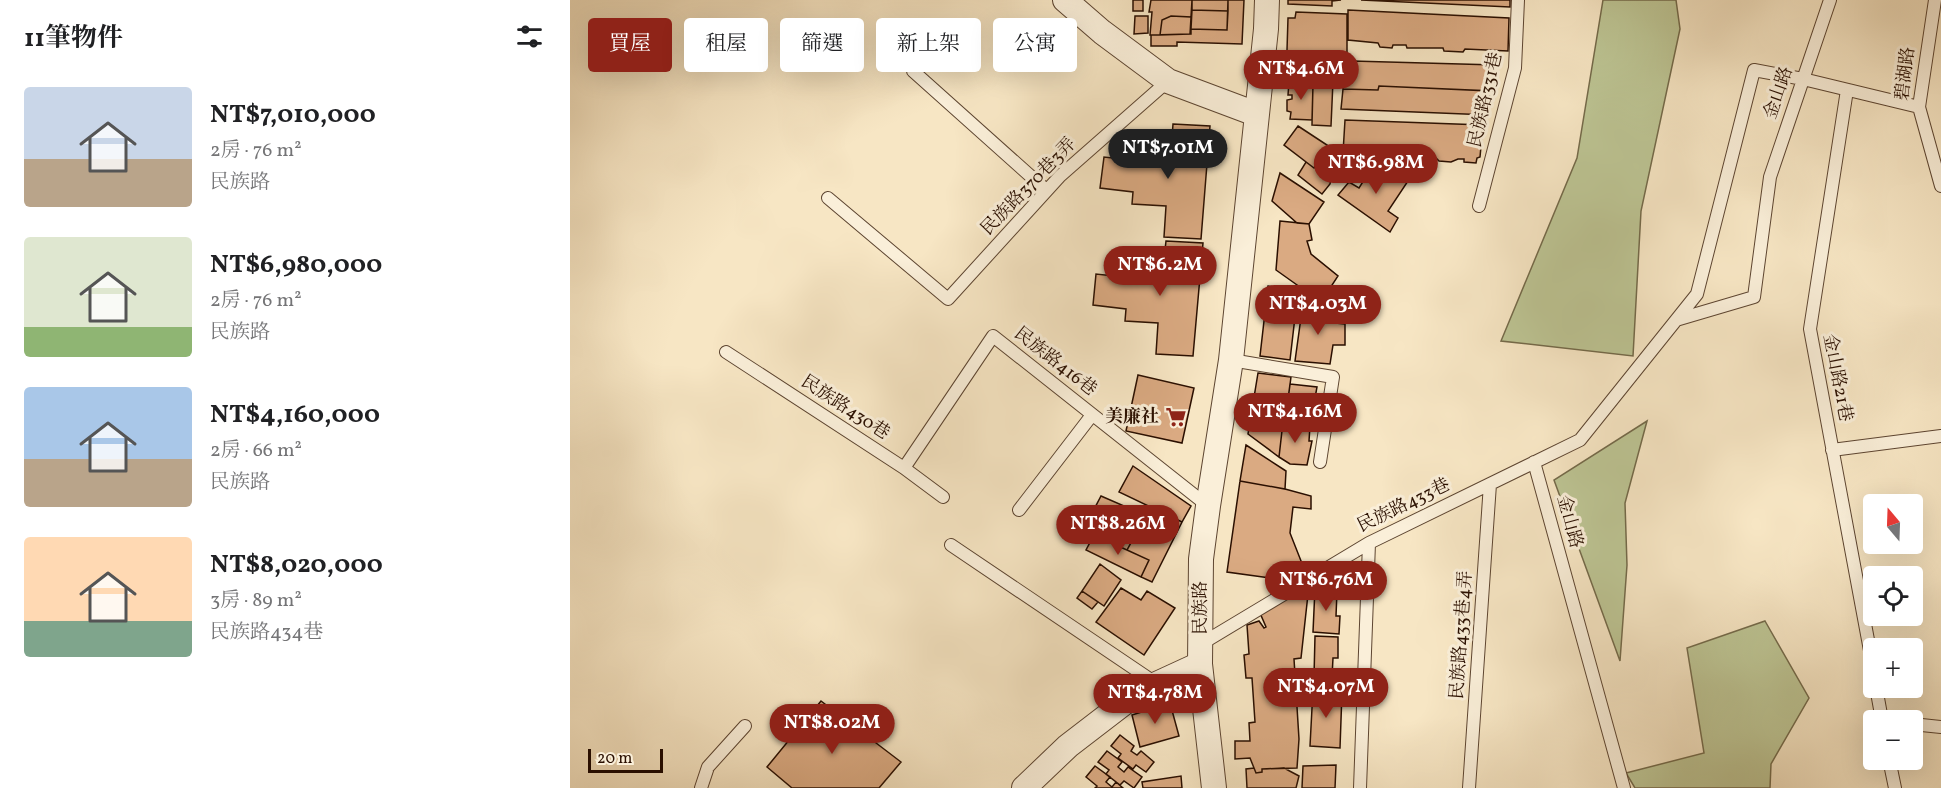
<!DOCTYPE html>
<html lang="zh-TW">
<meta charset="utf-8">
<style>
:root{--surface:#fff;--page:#f2f2f2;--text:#202124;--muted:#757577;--accent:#8f2418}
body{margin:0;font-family:Vollkorn,"Noto Serif TC",serif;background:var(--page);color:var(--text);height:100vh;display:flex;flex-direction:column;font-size:22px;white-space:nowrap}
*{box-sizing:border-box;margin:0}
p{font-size:20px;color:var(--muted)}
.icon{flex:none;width:33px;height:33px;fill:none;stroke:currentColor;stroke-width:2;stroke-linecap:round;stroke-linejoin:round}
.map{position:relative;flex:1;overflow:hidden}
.drawer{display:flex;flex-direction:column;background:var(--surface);width:570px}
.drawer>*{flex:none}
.guide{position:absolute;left:18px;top:18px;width:570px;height:54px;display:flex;gap:12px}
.needle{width:39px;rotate:341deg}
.controls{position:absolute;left:1293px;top:494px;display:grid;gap:12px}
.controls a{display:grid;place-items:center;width:60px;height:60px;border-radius:6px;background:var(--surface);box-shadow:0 6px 24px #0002;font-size:30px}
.scale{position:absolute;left:18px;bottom:15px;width:75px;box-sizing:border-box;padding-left:6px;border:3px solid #2a0f00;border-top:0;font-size:16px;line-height:21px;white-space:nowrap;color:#2a0f00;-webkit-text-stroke:4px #faefd9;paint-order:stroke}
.price{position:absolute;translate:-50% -51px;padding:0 14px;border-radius:21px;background:var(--accent);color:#fff;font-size:20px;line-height:39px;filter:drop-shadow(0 2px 3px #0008)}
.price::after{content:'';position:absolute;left:50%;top:36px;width:18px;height:14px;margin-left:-9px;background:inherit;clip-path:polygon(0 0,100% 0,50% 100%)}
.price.selected{background:#222;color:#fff}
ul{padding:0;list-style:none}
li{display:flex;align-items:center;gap:18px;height:150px;padding:0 24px}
li span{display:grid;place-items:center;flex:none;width:168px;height:120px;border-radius:6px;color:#555}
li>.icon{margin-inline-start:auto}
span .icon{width:72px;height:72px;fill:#fffc;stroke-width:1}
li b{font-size:26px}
h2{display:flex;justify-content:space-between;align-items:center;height:72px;padding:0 24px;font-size:26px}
.tag{padding:0 21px;border-radius:6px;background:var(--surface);box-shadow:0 6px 24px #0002;font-size:21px;line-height:54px}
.tag.selected{background:var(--accent);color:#fff}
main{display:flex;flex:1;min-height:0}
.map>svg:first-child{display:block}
.green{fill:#bdc594;stroke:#746a4a;stroke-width:1.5}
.building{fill:#daaa82;stroke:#2a0f00;stroke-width:1.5}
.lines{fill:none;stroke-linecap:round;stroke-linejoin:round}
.service-casing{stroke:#5d4531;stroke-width:14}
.minor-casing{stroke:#5d4531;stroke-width:26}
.service{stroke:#faefd9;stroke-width:12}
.minor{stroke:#faefd9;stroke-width:24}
.labels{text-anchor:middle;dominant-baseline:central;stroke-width:6;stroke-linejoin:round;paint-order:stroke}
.street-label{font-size:18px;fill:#2a0f00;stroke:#faefd9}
.poi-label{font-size:18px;font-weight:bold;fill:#2a0f00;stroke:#faefd9;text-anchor:end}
</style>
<main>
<section class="drawer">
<h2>11筆物件<svg class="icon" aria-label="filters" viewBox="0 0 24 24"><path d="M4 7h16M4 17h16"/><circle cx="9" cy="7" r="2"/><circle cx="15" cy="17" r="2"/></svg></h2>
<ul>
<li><span style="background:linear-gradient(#c9d6e8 60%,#b9a48a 0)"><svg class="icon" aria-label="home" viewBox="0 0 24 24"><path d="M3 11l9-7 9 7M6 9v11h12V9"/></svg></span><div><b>NT$7,010,000</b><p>2房 · 76 m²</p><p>民族路</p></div></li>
<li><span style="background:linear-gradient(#dfe7d0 75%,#8fb573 0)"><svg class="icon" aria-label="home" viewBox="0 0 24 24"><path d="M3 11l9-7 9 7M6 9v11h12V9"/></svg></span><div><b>NT$6,980,000</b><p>2房 · 76 m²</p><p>民族路</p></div></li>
<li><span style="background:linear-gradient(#a9c7e8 60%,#b9a48a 0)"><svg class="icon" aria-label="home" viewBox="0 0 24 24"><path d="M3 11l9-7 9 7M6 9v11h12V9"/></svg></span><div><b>NT$4,160,000</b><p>2房 · 66 m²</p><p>民族路</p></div></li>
<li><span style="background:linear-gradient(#ffd9b3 70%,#7fa58c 0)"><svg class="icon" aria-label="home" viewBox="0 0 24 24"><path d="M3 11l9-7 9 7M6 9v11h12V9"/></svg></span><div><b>NT$8,020,000</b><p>3房 · 89 m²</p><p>民族路434巷</p></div></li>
</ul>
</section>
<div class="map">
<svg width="1371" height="788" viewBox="0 0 1371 788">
<rect width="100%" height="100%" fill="#f7e6c4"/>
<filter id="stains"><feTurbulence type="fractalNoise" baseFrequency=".00333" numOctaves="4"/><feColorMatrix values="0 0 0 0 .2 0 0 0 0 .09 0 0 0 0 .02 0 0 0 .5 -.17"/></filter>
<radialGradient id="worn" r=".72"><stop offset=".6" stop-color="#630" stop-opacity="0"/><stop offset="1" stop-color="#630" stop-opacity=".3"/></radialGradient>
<path class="green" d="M1033,0H1106L1110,29L1071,211L1063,356L931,341L1007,158Z
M1077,421L1055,503L1057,565L1050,661L984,480Z
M1195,621L1239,698L1201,764L1200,788H1065L1056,773L1134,753L1117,648Z"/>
<path class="building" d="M563,0H573V11H563Z
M581,0H622L621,17L601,16L592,20L590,35H580L582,12H579Z
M622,0H658V11L622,10Z
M658,0H674L672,44L607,42V46H581V35L621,34V29L657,30Z
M718,0H771L762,1V6L718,4Z
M791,0H940V7Z
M622,10L658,11L657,30L621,29Z
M778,10L939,18L938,51L895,49L893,52L874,51L873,48H837L836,45H823L822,48L810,47L808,43L778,40Z
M726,12L777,14V64H771L770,70L756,73L755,81H763L761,126L742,125L743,84L716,82L718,18H725Z
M565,16H578V33L564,34Z
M601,16L621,17L620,34L590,35L592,20Z
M782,61L926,65L924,91L809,86L808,90L773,89L772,65H781Z
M719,82L743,84L742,120L720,119L721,112L717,111V100L722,99V95H718Z
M809,86L920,91L919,115L771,109L773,89L808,90Z
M775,120L913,125L910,157L907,158L906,163L894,162V159H888L881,162L869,161L864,156H854L853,160L819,158V161L799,159V155L773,153Z
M603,124L640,126L631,239L594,237L596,206L562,204L563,192L530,188L534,157L570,161L571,150L601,152Z
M728,126L760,147L744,168L714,145Z
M752,158L763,166L760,184L752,194L728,175L736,162L744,168Z
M806,161L838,181L818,211L828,218L820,232L768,195L779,182L789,188Z
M710,173L754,202L739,224L727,223L702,201Z
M710,221L739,224L742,240L737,241L741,254L768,276L751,302L706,270Z
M596,241L633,243L623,356L586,354L588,323L555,321L556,309L523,305L526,274L563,278L564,267L593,268Z
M698,286L728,291L720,360L690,356Z
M733,303L757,311L756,322L775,324V345H763L760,364L725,361Z
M688,373L721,377L715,422H713L709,457L678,434Z
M568,375L624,388L612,443L556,431Z
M720,384L747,387L740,426L715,422Z
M713,422L740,426L739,441H742L737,465L720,464L709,457Z
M676,445L716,471L715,489L670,481Z
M563,466L621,506L612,522L549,492Z
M670,481L715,489L741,496V509L723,507L720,533L733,566L719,571L715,580L657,572Z
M531,496L570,513L562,529L567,532L557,550L524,535L531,523L520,517Z
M570,513L597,524L588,542L562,529Z
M600,516L612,522L582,582L571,577L579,560L557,550L567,532L588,542Z
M524,535L579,560L571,577L516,550Z
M530,564L551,580L534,606L512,591Z
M740,576L731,658L724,659L729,739L727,768L692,769V772L686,773L680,758L665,759V741H680L679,723L685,722L682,678H676L674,655L679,654L677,625L689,621L694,628L696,627L690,613Z
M551,588L571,600L577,591L605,608L574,655L526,622Z
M745,588L767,591L766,616H770L769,634L743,632Z
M512,591L528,602L522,609L507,598Z
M745,636L768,637V658H763L762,677H744Z
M743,689L772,692L770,748L740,746Z
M251,701L331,762L309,788H222L197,767Z
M600,703L609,736L570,747L562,715Z
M550,735L564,746L561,751L567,755L571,751L584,762L576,772L566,765L563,769L548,758L551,754L541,746Z
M537,751L552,762L548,767L554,772L558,767L572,777L564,788L554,781L550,785L536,774L539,770L528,762Z
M766,765L765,788H732L733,766Z
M525,766L540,777L536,782L542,787L546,782L553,788H525L527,786L516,777Z
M684,768L686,773L692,772V769L714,768L729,776L726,788H677L676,769Z
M611,776L612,788H573L572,782Z"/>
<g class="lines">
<g class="service-casing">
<path id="service" d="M1365,0L1349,107L1371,186
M343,71L476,190
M1277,90L1240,329L1304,672
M258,198L378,299L490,176L598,81
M909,206L945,68L948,0
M1106,320L1184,297L1200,177L1260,0
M156,352L334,468L373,497
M661,360L763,377L750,462
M1262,450L1371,436
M964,462L1054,788
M334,468L423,336L638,506
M449,510L522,415
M381,545L587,684
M631,644L799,543L1010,440L1127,294L1184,70L1233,79L1349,107
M1306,687L1312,720
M1342,724L1371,727
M1319,759L1325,788
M131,788L138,767L175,726
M790,788L799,543
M899,788L920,484"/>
</g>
<g class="minor-casing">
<path id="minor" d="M495,0L532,32L598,81L686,114
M454,788L498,746L567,693L630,664
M644,788L630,664L631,559L638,506L661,360L696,29L697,0"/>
</g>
<use href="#service" class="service"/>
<use href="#minor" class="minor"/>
</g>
<defs>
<g id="supermarket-bare" transform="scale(1.62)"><path d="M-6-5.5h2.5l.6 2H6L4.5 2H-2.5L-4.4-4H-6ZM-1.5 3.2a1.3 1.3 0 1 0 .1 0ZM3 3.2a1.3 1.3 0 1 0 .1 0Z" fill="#8f2418" stroke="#faefd9" stroke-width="2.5" paint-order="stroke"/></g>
</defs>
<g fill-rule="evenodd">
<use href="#supermarket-bare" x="606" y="417"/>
</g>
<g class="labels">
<g class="street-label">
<text transform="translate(1336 74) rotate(-83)">碧湖路</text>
<text transform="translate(1209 93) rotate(-71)">金山路</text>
<text transform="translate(916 100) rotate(-77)">民族路331巷</text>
<text transform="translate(459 187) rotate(-46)">民族路370巷3弄</text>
<text transform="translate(485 362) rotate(38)">民族路416巷</text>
<text transform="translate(1267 378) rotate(79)">金山路21巷</text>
<text transform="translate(275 408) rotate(33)">民族路430巷</text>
<text transform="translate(834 506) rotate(-26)">民族路433巷</text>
<text transform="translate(999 522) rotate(75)">金山路</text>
<text transform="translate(631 608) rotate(-90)">民族路</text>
<text transform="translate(892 635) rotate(-86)">民族路433巷4弄</text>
</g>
<g class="poi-label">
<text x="589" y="417">美廉社</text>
</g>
</g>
<rect width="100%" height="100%" filter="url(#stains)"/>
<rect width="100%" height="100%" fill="url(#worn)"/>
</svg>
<div class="controls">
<a><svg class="needle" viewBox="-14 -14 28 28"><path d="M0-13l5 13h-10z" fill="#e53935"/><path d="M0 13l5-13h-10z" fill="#757577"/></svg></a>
<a><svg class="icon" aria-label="locate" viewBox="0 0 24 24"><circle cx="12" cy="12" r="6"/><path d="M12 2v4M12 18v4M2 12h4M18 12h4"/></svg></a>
<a>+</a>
<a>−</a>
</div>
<div class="scale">20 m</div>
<b class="price" style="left:731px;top:101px">NT$4.6M</b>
<b class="price selected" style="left:598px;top:180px">NT$7.01M</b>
<b class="price" style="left:806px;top:195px">NT$6.98M</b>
<b class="price" style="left:590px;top:297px">NT$6.2M</b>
<b class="price" style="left:748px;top:336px">NT$4.03M</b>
<b class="price" style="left:725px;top:444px">NT$4.16M</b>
<b class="price" style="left:548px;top:556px">NT$8.26M</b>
<b class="price" style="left:756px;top:612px">NT$6.76M</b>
<b class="price" style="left:756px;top:719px">NT$4.07M</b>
<b class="price" style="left:585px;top:725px">NT$4.78M</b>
<b class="price" style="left:262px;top:755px">NT$8.02M</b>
<div class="guide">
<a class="tag selected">買屋</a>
<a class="tag">租屋</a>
<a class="tag">篩選</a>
<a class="tag">新上架</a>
<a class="tag">公寓</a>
</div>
</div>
</main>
